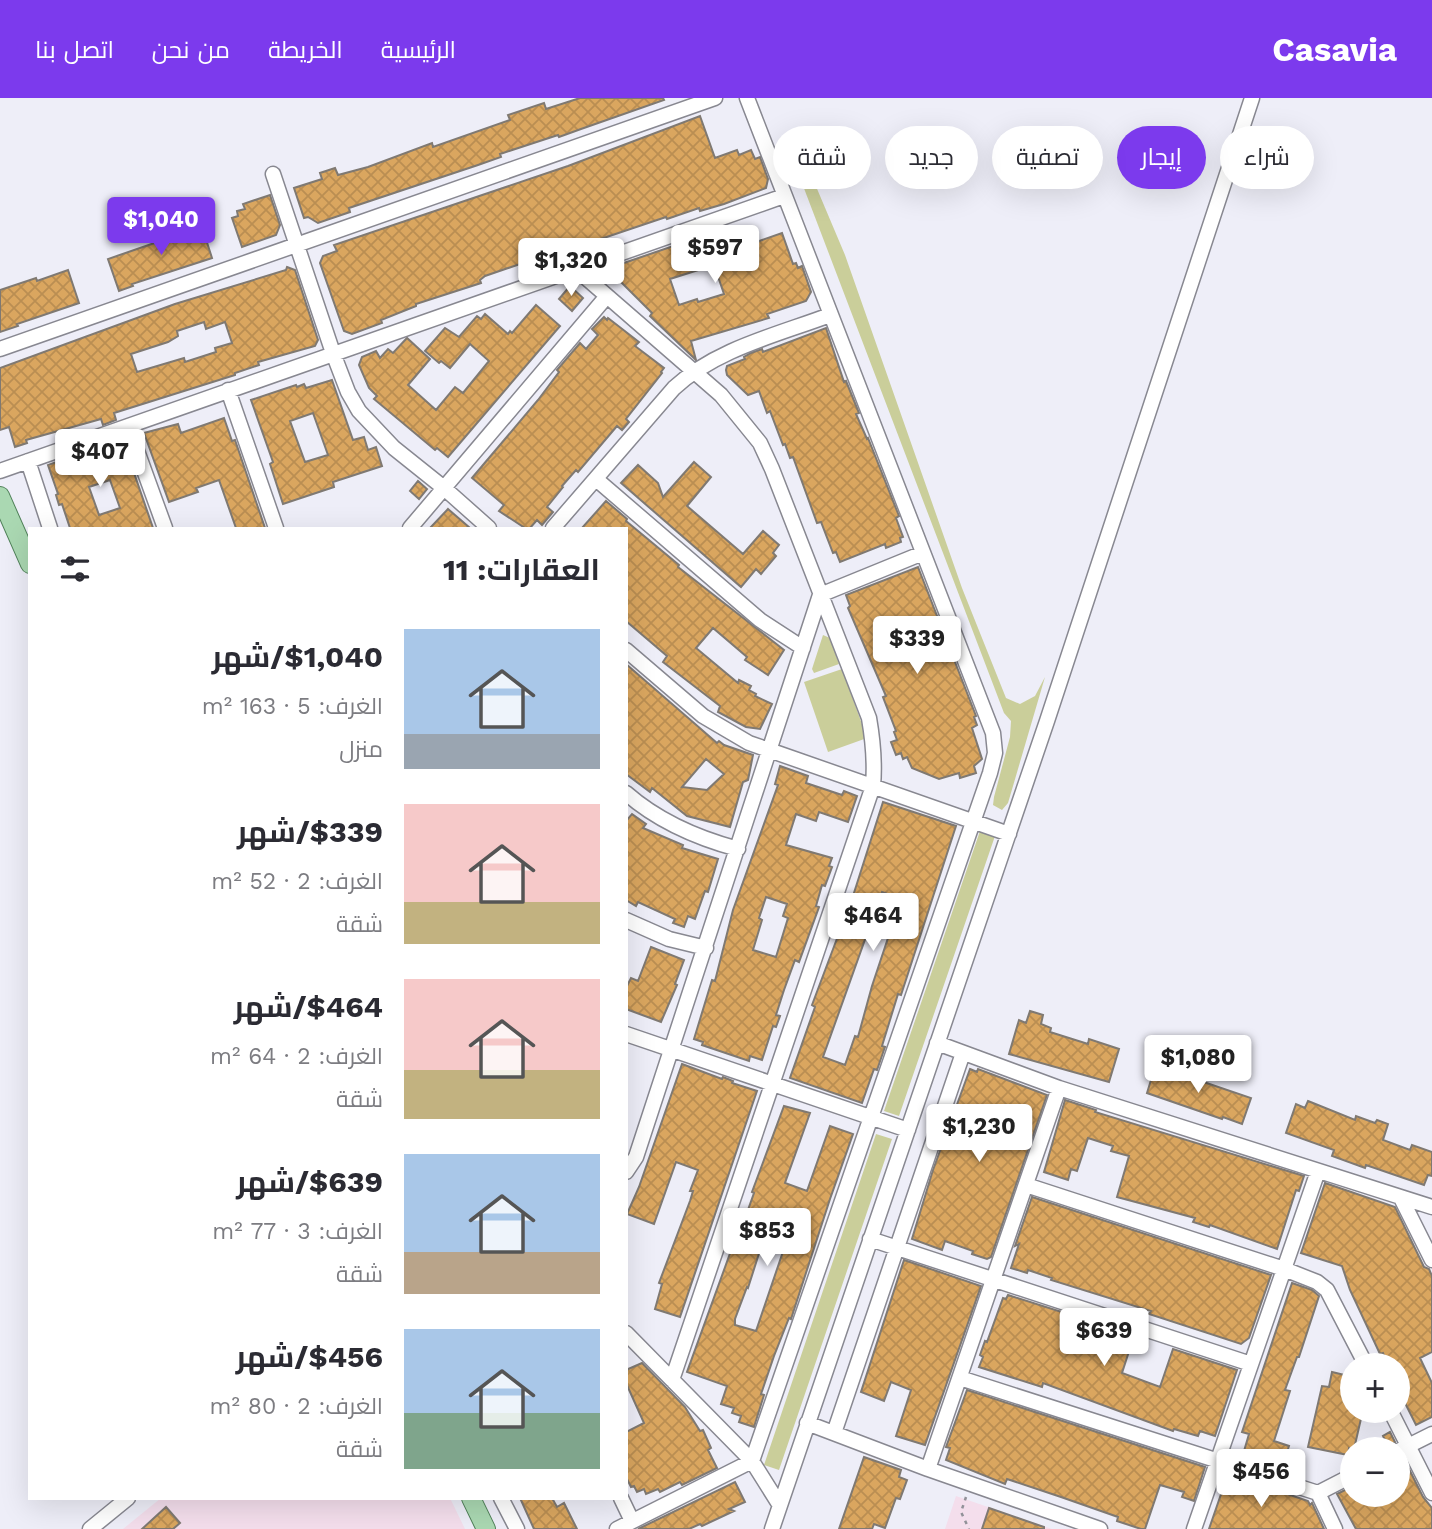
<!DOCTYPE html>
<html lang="ar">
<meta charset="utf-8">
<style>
:root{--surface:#fff;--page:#f2f2f3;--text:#2b2b33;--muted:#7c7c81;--accent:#7c3aed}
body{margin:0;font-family:"Work Sans",Cairo,sans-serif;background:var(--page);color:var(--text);direction:rtl;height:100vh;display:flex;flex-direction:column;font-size:26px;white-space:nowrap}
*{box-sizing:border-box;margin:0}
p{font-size:23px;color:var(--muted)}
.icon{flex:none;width:38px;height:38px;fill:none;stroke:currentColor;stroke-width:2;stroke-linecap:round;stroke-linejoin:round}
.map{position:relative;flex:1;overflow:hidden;direction:ltr}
.panel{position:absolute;left:28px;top:429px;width:600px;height:973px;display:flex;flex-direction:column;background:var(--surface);border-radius:0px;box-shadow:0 7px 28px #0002;direction:rtl}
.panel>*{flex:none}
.hud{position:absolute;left:649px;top:28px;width:665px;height:63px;direction:rtl;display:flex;gap:14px}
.buttons{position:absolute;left:1340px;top:1255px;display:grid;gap:14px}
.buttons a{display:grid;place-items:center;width:70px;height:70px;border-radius:50%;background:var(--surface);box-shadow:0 7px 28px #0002;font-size:35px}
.price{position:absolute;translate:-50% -60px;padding:0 16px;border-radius:7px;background:#fff;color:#222;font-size:23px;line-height:46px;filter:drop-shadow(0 2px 4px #0008)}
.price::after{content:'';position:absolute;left:50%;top:42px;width:21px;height:16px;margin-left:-10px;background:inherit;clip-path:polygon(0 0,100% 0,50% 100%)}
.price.current{background:var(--accent);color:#fff}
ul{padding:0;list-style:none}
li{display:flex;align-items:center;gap:21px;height:175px;padding:0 28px}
li span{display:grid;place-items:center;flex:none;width:196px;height:140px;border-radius:0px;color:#555}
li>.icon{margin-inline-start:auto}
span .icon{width:84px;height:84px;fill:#fffc;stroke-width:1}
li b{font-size:30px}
h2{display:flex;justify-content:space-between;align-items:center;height:84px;padding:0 28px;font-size:30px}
.tag{padding:0 24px;border-radius:32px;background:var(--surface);box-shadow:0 7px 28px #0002;font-size:24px;line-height:63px}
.tag.current{background:var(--accent);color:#fff}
header{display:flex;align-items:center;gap:42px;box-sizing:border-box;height:98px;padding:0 35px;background:var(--accent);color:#fff}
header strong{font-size:33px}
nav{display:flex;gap:38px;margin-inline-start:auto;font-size:24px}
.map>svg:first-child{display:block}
.education{fill:#f4deec}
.grass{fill:#cace9a}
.building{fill:url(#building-cross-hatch);stroke:#7f7972;stroke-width:2;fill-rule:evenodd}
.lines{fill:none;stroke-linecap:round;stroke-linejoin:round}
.minor-casing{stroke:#888891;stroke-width:17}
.major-casing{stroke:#4f8058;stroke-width:20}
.path{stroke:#919198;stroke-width:2.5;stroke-dasharray:3.5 5;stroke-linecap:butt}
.minor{stroke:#fff;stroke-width:14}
.major{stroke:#aad8b2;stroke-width:18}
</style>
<header>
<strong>Casavia</strong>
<nav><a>الرئيسية</a><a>الخريطة</a><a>من نحن</a><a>اتصل بنا</a></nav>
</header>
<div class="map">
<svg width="1432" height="1431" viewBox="0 0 1432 1431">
<defs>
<pattern id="building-cross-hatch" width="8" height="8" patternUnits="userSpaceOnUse" patternTransform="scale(1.75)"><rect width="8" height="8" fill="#daa65f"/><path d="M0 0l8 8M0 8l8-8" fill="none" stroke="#ba8e52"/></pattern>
</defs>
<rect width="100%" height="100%" fill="#eeeef8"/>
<path class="education" d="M956,1398L1052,1431H945Z
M161,1400H450L465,1431H123Z"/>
<path class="grass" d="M797,72L815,86L845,157L962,490L1006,600L1020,606L1035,598L1045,579L1008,705L1002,712L993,707L994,699L1010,639L1011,623L1004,615Z
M823,537L830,540L839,566L814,575L812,571Z
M842,571L867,640L828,654L804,584Z
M980,733L995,738L899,1018L884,1013Z
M876,1036L892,1041L779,1372L764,1367Z"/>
<path class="building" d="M580,0H663L664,2L581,31L559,39L558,37L500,56L501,59L478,67L349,110L350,114L318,125L308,119L304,120L294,90L322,81L320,75L335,70L338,77L368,69L432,45L433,49L510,22L508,17L544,5L546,11Z
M700,18L715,60L737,52L739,57L751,52L755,61L760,59L768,81L766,90L724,106L700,113L699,110L667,121L666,119L562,154L533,164L535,168L522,172L520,166L485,178L480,182L481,185L416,206V208L381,222L382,225L352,236L344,233L320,165L323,158L337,153L334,147L568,68Z
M270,97L280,127L276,137L242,149L232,120L238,118L237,113L245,111L243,106Z
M201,126L212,160L132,186L133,188L119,193L108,161L169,140L168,136Z
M720,132L728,154L782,135L793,166L796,165L798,170L802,168L811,194L806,203L767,216L769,220L691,243L696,262L650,218L652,215L619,182L618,167ZM714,167L724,196L698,204L697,201L679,207L670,181Z
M287,169L295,172L318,242L315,248L258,264L259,267L235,275V277L114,315L116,322L103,327L101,321L26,342L27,345L15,349L9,329L0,332V270L175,206L286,172ZM204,224L206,231L225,224L232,245L215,250L216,254L185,264L184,260L137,274L131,256L168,244L178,238L177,233Z
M68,172L79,205L17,226L18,228L0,234V192L36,180L37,183Z
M570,188L583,200L572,213L559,201Z
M536,207L560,228L448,359L437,350L435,352L374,301L377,298L369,290L359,267L362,259L376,253L380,260L388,251L393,255L407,240L430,261L408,287L436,312L455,289L463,295L489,263L470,246L450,270L441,263L439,265L425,253L445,230L459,239L477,218L481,221L485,216L508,236L510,233L512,235Z
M604,219L607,222L608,220L639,244L635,248L664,270L661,274L662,275L626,321L629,324L622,332L617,328L578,374L576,372L562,388L563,389L547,409L553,414L542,427L537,422L530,430H525L499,413L504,407L472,380L538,302L559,274L557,272L580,245L586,251L598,237L592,231Z
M826,230L844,284L846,283L859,315L856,316L867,341L868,340L899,418L896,420L903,439L900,440L901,444L886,450L885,446L840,464L836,454L833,455L821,424L817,425L793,359L790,360L785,346L783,347L770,313L767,315L759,293L748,297L727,277L726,272L727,268L745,261L744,259L751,255L762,251L763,254Z
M332,282L353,342L364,339L368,352L376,349L382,368L333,384L334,389L283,406L270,366L273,364L251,302L296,287L297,289L304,286L306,290ZM313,315L328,357L305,364L290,323Z
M224,320L232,343L235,342L265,430H236L219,382L196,390L198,394L169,404L144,335L178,326L181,335Z
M122,340L153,430H70L62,406L59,407L56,397L58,396L48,367ZM110,382L120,410L99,417L89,389Z
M694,364L711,379L687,408L743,456L763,433L779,447L773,455L776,458L761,476L756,471L741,489L621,385L638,367L658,385L663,399Z
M418,383L427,391L419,401L410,393Z
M606,403L627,421L626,423L679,467L678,469L784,552L768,577L745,562L747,559L713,530L696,550L738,585L739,582L751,588L749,592L756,596L755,598L772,606L760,631L746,629L718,614L720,608L663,564L667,558L626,523V430H582Z
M448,411L470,430H430Z
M918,469L976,618L974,619L977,627L972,630L982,661L974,668L976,675L960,680L959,675L939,681L912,670L907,659L903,661L901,655L896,657L891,644L897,642L894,634L896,633L883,599L886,598L848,510L850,508L846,497Z
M626,566L717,645L719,643L724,647L753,657L748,682L743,684L730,729L687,718L652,690L650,694L626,676ZM706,661L724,676L707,692L682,689Z
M780,668L808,678L806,685L842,697L844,693L857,698L848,724L819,714L816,723L796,716L786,747L832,760L829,768L832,769L825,788L822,787L816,808L819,809L799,864L795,862L784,892L776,917L780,918L776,929L773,928L762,962L750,958L749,963L702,947L703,944L694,941L712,882L715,883L733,812L778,687L775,686ZM766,799L787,806L783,818L788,820L776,859L753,852L762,822L759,820Z
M883,704L956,728L901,897L898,896L882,948L885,949L877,972L874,971L862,1005L790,980L815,909L812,907L853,798ZM882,794L901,801L872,888L858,939L855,938L845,967L823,959Z
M632,716L646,726L643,730L683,747L682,750L718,761L708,794L705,793L695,821L688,818L684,829L673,825L675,821L638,804L636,808L626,802V723Z
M651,849L684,862L675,886L677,887L661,924L626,911V890L631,880L638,883Z
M1030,913L1043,917L1041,926L1051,930L1050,934L1088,946L1089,941L1119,951L1109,984L1009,956L1019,922L1026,925Z
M682,966L722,981L723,979L733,983L732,985L757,993L680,1219L655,1211L662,1186L659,1185L690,1103L693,1093H690L698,1072L676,1064L654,1126L627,1116L639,1089Z
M1155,969L1170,974L1172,970L1187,975L1186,978L1251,1000L1242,1026L1223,1019L1222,1021L1147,995Z
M970,971L977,974L978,971L1047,997L991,1159L987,1161L972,1156L973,1153L945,1143L942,1152L912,1141L933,1072Z
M1065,1002L1096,1012L1095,1014L1304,1078L1299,1093L1296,1092L1277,1151L1210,1127L1209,1129L1193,1124L1195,1120L1117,1099L1129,1058L1111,1053L1113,1048L1088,1040L1077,1073L1071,1071L1068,1082L1044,1074Z
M1308,1003L1355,1022L1356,1018L1375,1025L1377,1022L1388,1026L1383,1042L1410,1052L1412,1047L1432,1054V1078L1428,1077L1424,1087L1366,1067L1365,1070L1332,1058L1334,1052L1286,1035L1296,1006L1305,1010Z
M784,1008L810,1015L785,1085L807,1093L830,1028L853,1036L830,1101L791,1221L789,1220L774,1258L761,1296L764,1297L754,1329L739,1324L741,1318L732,1315L734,1310L721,1306L727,1288L687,1274L732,1150L734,1151L754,1095L752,1094ZM769,1124L790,1133L756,1233L735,1227V1221L747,1189L748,1190Z
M1325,1085L1395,1109L1424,1169L1429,1171L1432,1178V1254L1420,1260L1432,1285V1319L1416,1327L1398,1291V1267H1388L1383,1255L1380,1256L1350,1192L1342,1168L1301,1155Z
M1032,1099L1271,1177L1249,1240L1241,1246L1149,1216L1151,1213L1051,1182L1052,1180L1028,1172L1027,1175L1011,1170L1019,1146L1015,1148Z
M904,1162L981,1188L925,1347L896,1338L911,1292L891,1284L884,1303L861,1294Z
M1292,1185L1312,1192L1319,1198L1299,1259H1297L1285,1292L1290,1293L1274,1343L1289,1348L1282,1370L1263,1364L1264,1360L1244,1353L1249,1336L1242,1334Z
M1008,1197L1093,1224L1092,1227L1118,1236L1119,1233L1134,1238L1122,1275L1160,1289L1173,1251L1237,1272L1215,1338L1200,1333L1198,1338L1174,1331L1173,1333L1043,1285L1042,1289L979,1269L983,1259L980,1257L985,1243L987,1244L1003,1200L1006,1201Z
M642,1265L685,1309L700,1333L703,1332L711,1350L708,1352L717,1370L682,1387L680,1384L660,1394L658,1391L646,1396L644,1391L637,1394L634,1388L631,1389L626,1379V1334L644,1325L626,1285V1272Z
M1332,1274L1353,1279V1312H1363L1354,1351L1349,1350L1348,1357L1308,1349L1322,1288L1329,1289Z
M967,1292L1205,1369L1194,1403L1182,1399L1184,1394L1160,1387L1145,1431H1141L1117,1423L1118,1419L1061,1399L1007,1381L1005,1386L946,1362L950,1350L946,1349Z
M1390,1334L1395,1344L1388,1348L1383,1338Z
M864,1359L901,1372L899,1379L907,1382L900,1401L896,1400L885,1430L874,1426L872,1431H839Z
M1404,1361L1423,1399L1432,1410V1431H1356L1337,1396L1353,1388V1396H1398V1363Z
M1228,1376L1308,1403L1310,1407L1312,1405L1324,1431H1209Z
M735,1384L745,1404L729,1411L734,1413L702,1428L700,1426L689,1431H638Z
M520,1400H552L557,1409L564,1405L577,1431H534Z
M166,1409L180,1425L173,1431H142Z
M989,1410L1044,1429V1431H982Z"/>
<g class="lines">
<g class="minor-casing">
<path id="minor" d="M273,76L333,255L348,294L359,313L394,350L444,390L489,430
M576,171L721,297L760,345L772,371L869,620C873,643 875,665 873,688L672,1282
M0,251L715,0
M228,292L276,430
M128,328L165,430
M28,363L50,430
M0,373L784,98
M596,381L760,522L803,550
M410,430L607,198
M553,430L674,290C716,251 777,237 830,217
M626,552L703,618L749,645L1009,736
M626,695C659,724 697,740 738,751
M626,822L669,841L706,850
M626,936L908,1032
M937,945L1059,990L1432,1109
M626,1074L636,1059L820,497L923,455
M1026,1087L1284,1171L1317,1184L1327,1192L1366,1267
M1401,1100L1432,1162
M870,1141L1251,1266
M626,1235L752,1363L779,1406
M960,1280L1318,1395L1335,1431
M1390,1312L1432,1395
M807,1325L928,1371L1100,1431
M834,1335L963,955
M1398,1353L1432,1336
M928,1371L1059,990
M1318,1395L1353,1377
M501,1400L517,1431
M621,1400L632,1423
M90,1431L128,1400
M617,1431L752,1363L990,675L995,655L993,635L747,0
M772,1431L1047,623L1252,0
M1194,1431L1318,1073"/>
</g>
<g class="major-casing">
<path id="major" d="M0,398L30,466
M471,1400L486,1431"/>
</g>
<path class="path" d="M966,1399L961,1414L969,1431"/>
<use href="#minor" class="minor"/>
<use href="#major" class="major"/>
</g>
</svg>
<div class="buttons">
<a>+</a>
<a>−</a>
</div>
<b class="price current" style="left:161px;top:159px">$1,040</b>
<b class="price" style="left:715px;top:187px">$597</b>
<b class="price" style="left:571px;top:200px">$1,320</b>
<b class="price" style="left:100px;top:391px">$407</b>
<b class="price" style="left:917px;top:578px">$339</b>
<b class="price" style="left:873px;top:855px">$464</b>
<b class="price" style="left:1198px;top:997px">$1,080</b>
<b class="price" style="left:979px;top:1066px">$1,230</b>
<b class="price" style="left:767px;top:1170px">$853</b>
<b class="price" style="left:1104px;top:1270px">$639</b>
<b class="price" style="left:1261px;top:1411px">$456</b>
<div class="hud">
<a class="tag">شراء</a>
<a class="tag current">إيجار</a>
<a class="tag">تصفية</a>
<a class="tag">جديد</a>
<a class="tag">شقة</a>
</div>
<section class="panel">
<h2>العقارات: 11<svg class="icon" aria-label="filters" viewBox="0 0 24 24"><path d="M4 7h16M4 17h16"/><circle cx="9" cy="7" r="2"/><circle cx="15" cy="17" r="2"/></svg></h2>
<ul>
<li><span style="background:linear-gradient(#a9c7e8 75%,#9aa5b1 0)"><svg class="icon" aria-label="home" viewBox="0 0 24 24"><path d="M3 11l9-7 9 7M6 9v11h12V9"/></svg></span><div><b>$1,040/شهر</b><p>الغرف: 5 · 163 m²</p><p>منزل</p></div></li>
<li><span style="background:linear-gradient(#f6c9c9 70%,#c2b280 0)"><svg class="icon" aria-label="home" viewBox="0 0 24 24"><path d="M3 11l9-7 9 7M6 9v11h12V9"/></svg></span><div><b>$339/شهر</b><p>الغرف: 2 · 52 m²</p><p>شقة</p></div></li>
<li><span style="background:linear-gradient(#f6c9c9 65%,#c2b280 0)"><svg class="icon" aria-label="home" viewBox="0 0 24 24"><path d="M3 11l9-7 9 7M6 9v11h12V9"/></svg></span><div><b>$464/شهر</b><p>الغرف: 2 · 64 m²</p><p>شقة</p></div></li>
<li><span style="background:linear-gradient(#a9c7e8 70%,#b9a48a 0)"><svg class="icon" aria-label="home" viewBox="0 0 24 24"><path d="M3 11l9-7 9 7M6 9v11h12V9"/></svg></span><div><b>$639/شهر</b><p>الغرف: 3 · 77 m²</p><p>شقة</p></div></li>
<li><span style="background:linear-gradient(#a9c7e8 60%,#7fa58c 0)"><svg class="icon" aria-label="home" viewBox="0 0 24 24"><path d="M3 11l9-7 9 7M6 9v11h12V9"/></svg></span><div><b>$456/شهر</b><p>الغرف: 2 · 80 m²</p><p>شقة</p></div></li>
</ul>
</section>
</div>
